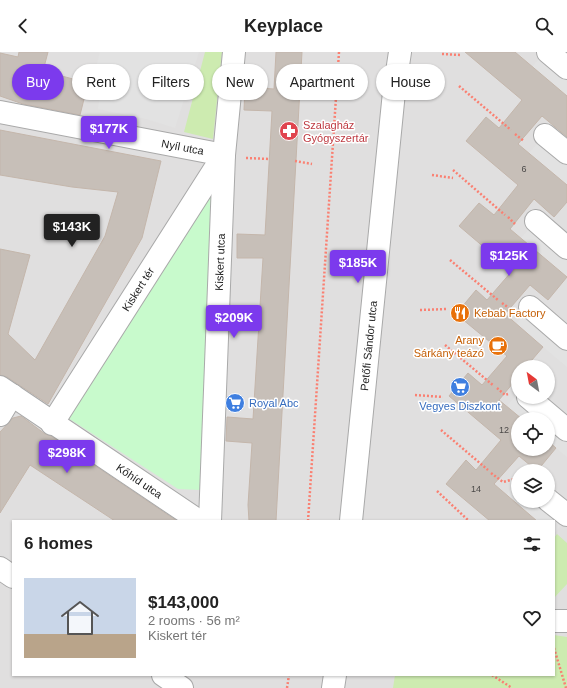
<!DOCTYPE html>
<meta charset="utf-8">
<style>
:root{--surface:#fff;--page:#f2f2f2;--text:#222;--muted:#767676;--line:#e0e0e0;--accent:#7c3aed}
body{margin:0;font-family:Arial,sans-serif;background:var(--page);color:var(--text);height:100vh;display:flex;flex-direction:column;font-size:15px;white-space:nowrap}
*{box-sizing:border-box;margin:0}
p{font-size:13px;color:var(--muted)}
.icon{flex:none;width:22px;height:22px;fill:none;stroke:currentColor;stroke-width:2;stroke-linecap:round;stroke-linejoin:round}
.map{position:relative;flex:1;overflow:hidden}
.side{position:absolute;left:12px;top:468px;width:543px;height:156px;display:flex;flex-direction:column;background:var(--surface);border-radius:0px;box-shadow:0 1px 3px #0004}
.side>*{flex:none}
.top-card{position:absolute;left:12px;top:12px;width:543px;height:36px;display:flex;gap:8px}
.needle{width:26px;rotate:328deg}
.fabs{position:absolute;left:511px;top:308px;display:grid;gap:8px}
.fabs a{display:grid;place-items:center;width:44px;height:44px;border-radius:50%;background:var(--surface);box-shadow:0 1px 3px #0004;font-size:20px}
.price{position:absolute;translate:-50% -34px;padding:0 9px;border-radius:4px;background:var(--accent);color:#fff;font-size:13px;line-height:26px;filter:drop-shadow(0 1px 2px #0008)}
.price::after{content:'';position:absolute;left:50%;top:24px;width:12px;height:9px;margin-left:-6px;background:inherit;clip-path:polygon(0 0,100% 0,50% 100%)}
.price.active{background:#222;color:#fff}
ul{padding:0;list-style:none}
li{display:flex;align-items:center;gap:12px;height:100px;padding:0 12px}
li+li{border-top:1px solid var(--line)}
li span{display:grid;place-items:center;flex:none;width:112px;height:80px;border-radius:0px;color:#555}
li>.icon{margin-inline-start:auto}
span .icon{width:48px;height:48px;fill:#fffc;stroke-width:1}
li b{font-size:17px}
h2{display:flex;justify-content:space-between;align-items:center;height:48px;padding:0 12px;font-size:17px}
.tag{padding:0 14px;border-radius:18px;background:var(--surface);box-shadow:0 1px 3px #0004;font-size:14px;line-height:36px}
.tag.active{background:var(--accent);color:#fff}
header{display:flex;justify-content:space-between;align-items:center;height:52px;padding:0 12px;background:var(--surface);font-size:18px;font-weight:700}
.map>svg:first-child{display:block}
.residential{fill:#e0dfdf;fill-rule:evenodd}
.grass{fill:#cdebb0}
.park{fill:#c8facc}
.parking{fill:#e2e2e2}
.building{fill:#c7bfb8;stroke:#c4b6ab}
.lines{fill:none;stroke-linecap:round;stroke-linejoin:round}
.minor-casing{stroke:#a9a9a9;stroke-width:24}
.path{stroke:#fa8072;stroke-width:2.5;stroke-dasharray:2 2;stroke-linecap:butt}
.minor{stroke:#fff;stroke-width:22}
.labels{text-anchor:middle;dominant-baseline:central;stroke-width:3;stroke-linejoin:round;paint-order:stroke}
.number-label{font-size:9px;fill:#4b4948}
.health-label{font-size:11px;fill:#be3a42;stroke:#fff;text-anchor:start}
.street-label{font-size:11px;fill:#222;stroke:#fff}
.food-label{font-size:11px;fill:#c56008;stroke:#fff;text-anchor:start}
.shop-label{font-size:11px;fill:#366cbe;stroke:#fff;text-anchor:start}
</style>
<header><svg class="icon" aria-label="back" viewBox="0 0 24 24"><path d="M15 5l-7 7 7 7"/></svg>Keyplace<svg class="icon" aria-label="search" viewBox="0 0 24 24"><circle cx="10" cy="10" r="6"/><path d="M15 15l6 6"/></svg></header>
<div class="map">
<svg width="567" height="636" viewBox="0 0 567 636">
<rect width="100%" height="100%" fill="#f2efe9"/>
<path class="residential" d="M0,0H567V636H0ZM518,315H548V345H518ZM518,367H548V397H518ZM518,419H548V449H518ZM13,469H554V623H13Z"/>
<path class="grass" d="M205,0H222L213,87L184,80Z
M557,482L567,491V532L554,546V486Z
M554,583L567,585V636H393L395,623H554Z"/>
<path class="park" d="M215,134L201,438L178,437L65,364Z"/>
<path class="parking" d="M100,0H199L175,76L146,67L98,57L100,40L92,31Z
M545,0L567,16V44L532,15Z
M545,83L567,101V133L529,101Z
M536,169L567,196V225L521,186Z
M530,255L567,287V315L516,272Z
M518,341V345L567,378V405L548,389V367H522L507,354Z
M518,428V449H548L567,466L554,482V469H537L506,443Z"/>
<path class="building" d="M19,0H48L43,19L88,31L80,63L23,52L0,44V1L18,5Z
M276,0H302L276,469H249L248,453L252,391L226,389L227,365L253,367L263,206H237V182L265,183L272,59L244,58L245,35L274,37Z
M465,0H515L567,44V85L542,64L518,92L567,133V150L554,165L534,147L510,177L567,225L548,248L530,233L505,262L543,295L526,315H518V325L499,348L522,367H518V397H548V389L556,396L537,419L519,404L494,432L537,469H490L446,432L466,408L476,418L501,388L449,344L468,321L482,333L507,304L456,262L476,238L487,248L512,219L459,174L479,151L494,163L518,133L466,89L486,65L499,76L522,48Z
M0,78L161,109L142,186L48,352L7,325L0,323V197L30,203L8,282L35,308L105,184L118,140L72,135L0,123Z
M21,364L45,382L51,384L177,469H115L30,413L0,461V380L13,366Z"/>
<g class="lines">
<g class="minor-casing">
<g id="minor">
<path d="M548,0L567,16"/>
<path id="s1" d="M0,60L224,103"/>
<path d="M545,83L567,101"/>
<path d="M536,169L567,196"/>
<path d="M530,255L567,287"/>
<path id="s2" d="M0,335L199,469"/>
<path d="M528,345L567,378"/>
<path d="M0,363L12,343"/>
<path id="s3" d="M52,372L223,104"/>
<path d="M548,448L567,463"/>
<path id="s4" d="M210,469L224,103L234,0"/>
<path id="s5" d="M351,469L394,40L400,0"/>
<path d="M0,516L13,525"/>
<path d="M554,569H567"/>
<path d="M163,623L182,636"/>
<path d="M333,636L335,623"/>
</g>
</g>
<path class="path" d="M442,2L461,3
M459,34L511,78
M515,82L524,89
M246,106L269,107
M295,109L312,112
M453,118L505,163
M432,123L453,126
M508,165L515,172
M450,208L498,248
M502,251L509,256
M420,258L447,257
M445,293L494,334
M497,336L505,343L508,342
M415,343L443,345
M441,378L488,418
M491,421L503,430L518,426
M437,439L469,469
M308,469L339,0
M554,596L566,636
M492,623L512,636
M287,636L289,623"/>
<use href="#minor" class="minor"/>
</g>
<defs>
<g id="pharmacy-disc" transform="scale(1)"><circle r="9.5" fill="#e0444e" stroke="#fff"/><path d="M-2-6h4v4h4v4h-4v4h-4v-4h-4v-4h4Z" fill="#fff"/></g>
<g id="restaurant-disc" transform="scale(1)"><circle r="9.5" fill="#e8710a" stroke="#fff"/><path d="M-5-6h1v4h1v-4h1v4h1v-4h1v5L-1.5 .5V6h-2V.5L-5-1ZM5-6V6H3V1.5H1.5Q1.5-4 5-6Z" fill="#fff"/></g>
<g id="cafe-disc" transform="scale(1)"><circle r="9.5" fill="#e8710a" stroke="#fff"/><path d="M-5.5-4.5H6V0H3Q3 3.5 0 3.5H-2.5Q-5.5 3.5-5.5 0ZM3-3.2v2h1.7v-2ZM-6 4.5H4V6H-6Z" fill="#fff"/></g>
<g id="supermarket-disc" transform="scale(1)"><circle r="9.5" fill="#3f7fe0" stroke="#fff"/><path d="M-6-5.5h2.5l.6 2H6L4.5 2H-2.5L-4.4-4H-6ZM-1.5 3.2a1.3 1.3 0 1 0 .1 0ZM3 3.2a1.3 1.3 0 1 0 .1 0Z" fill="#fff"/></g>
</defs>
<g fill-rule="evenodd">
<use href="#pharmacy-disc" x="289" y="79"/>
<use href="#restaurant-disc" x="460" y="261"/>
<use href="#cafe-disc" x="498" y="294"/>
<use href="#supermarket-disc" x="460" y="335"/>
<use href="#supermarket-disc" x="235" y="351"/>
</g>
<g class="labels">
<g class="number-label">
<text x="524" y="117">6</text>
<text x="504" y="378">12</text>
<text x="476" y="437">14</text>
</g>
<g class="health-label">
<text x="303" y="73">Szalagház<tspan x="303" dy="13">Gyógyszertár</tspan></text>
</g>
<g class="street-label">
<text stroke="none"><textPath href="#s1" startOffset="186">Nyíl utca</textPath></text>
<text stroke="none"><textPath href="#s4" startOffset="259">Kiskert utca</textPath></text>
<text stroke="none"><textPath href="#s3" startOffset="160">Kiskert tér</textPath></text>
<text stroke="none"><textPath href="#s5" startOffset="176">Petőfi Sándor utca</textPath></text>
<text stroke="none"><textPath href="#s2" startOffset="168">Kőhíd utca</textPath></text>
</g>
<g class="food-label">
<text x="474" y="261">Kebab Factory</text>
<text x="484" y="288" text-anchor="end">Arany<tspan x="484" dy="13">Sárkány teázó</tspan></text>
</g>
<g class="shop-label">
<text x="249" y="351">Royal Abc</text>
<text x="460" y="354" text-anchor="middle">Vegyes Diszkont</text>
</g>
</g>
</svg>
<div class="fabs">
<a><svg class="needle" viewBox="-14 -14 28 28"><path d="M0-13l5 13h-10z" fill="#e53935"/><path d="M0 13l5-13h-10z" fill="#767676"/></svg></a>
<a><svg class="icon" aria-label="locate" viewBox="0 0 24 24"><circle cx="12" cy="12" r="6"/><path d="M12 2v4M12 18v4M2 12h4M18 12h4"/></svg></a>
<a><svg class="icon" aria-label="layers" viewBox="0 0 24 24"><path d="M12 4l9 5-9 5-9-5zM3 14l9 5 9-5"/></svg></a>
</div>
<b class="price" style="left:109px;top:98px">$177K</b>
<b class="price active" style="left:72px;top:196px">$143K</b>
<b class="price" style="left:509px;top:225px">$125K</b>
<b class="price" style="left:358px;top:232px">$185K</b>
<b class="price" style="left:234px;top:287px">$209K</b>
<b class="price" style="left:67px;top:422px">$298K</b>
<div class="top-card">
<a class="tag active">Buy</a>
<a class="tag">Rent</a>
<a class="tag">Filters</a>
<a class="tag">New</a>
<a class="tag">Apartment</a>
<a class="tag">House</a>
</div>
<section class="side">
<h2>6 homes<svg class="icon" aria-label="filters" viewBox="0 0 24 24"><path d="M4 7h16M4 17h16"/><circle cx="9" cy="7" r="2"/><circle cx="15" cy="17" r="2"/></svg></h2>
<ul>
<li><span style="background:linear-gradient(#c9d6e8 70%,#b9a48a 0)"><svg class="icon" aria-label="home" viewBox="0 0 24 24"><path d="M3 11l9-7 9 7M6 9v11h12V9"/></svg></span><div><b>$143,000</b><p>2 rooms · 56 m²</p><p>Kiskert tér</p></div><svg class="icon" aria-label="heart" viewBox="0 0 24 24"><path d="M12 20l-8-8c-3-5 5-10 8-4 3-6 11-1 8 4z"/></svg></li>
</ul>
</section>
</div>
